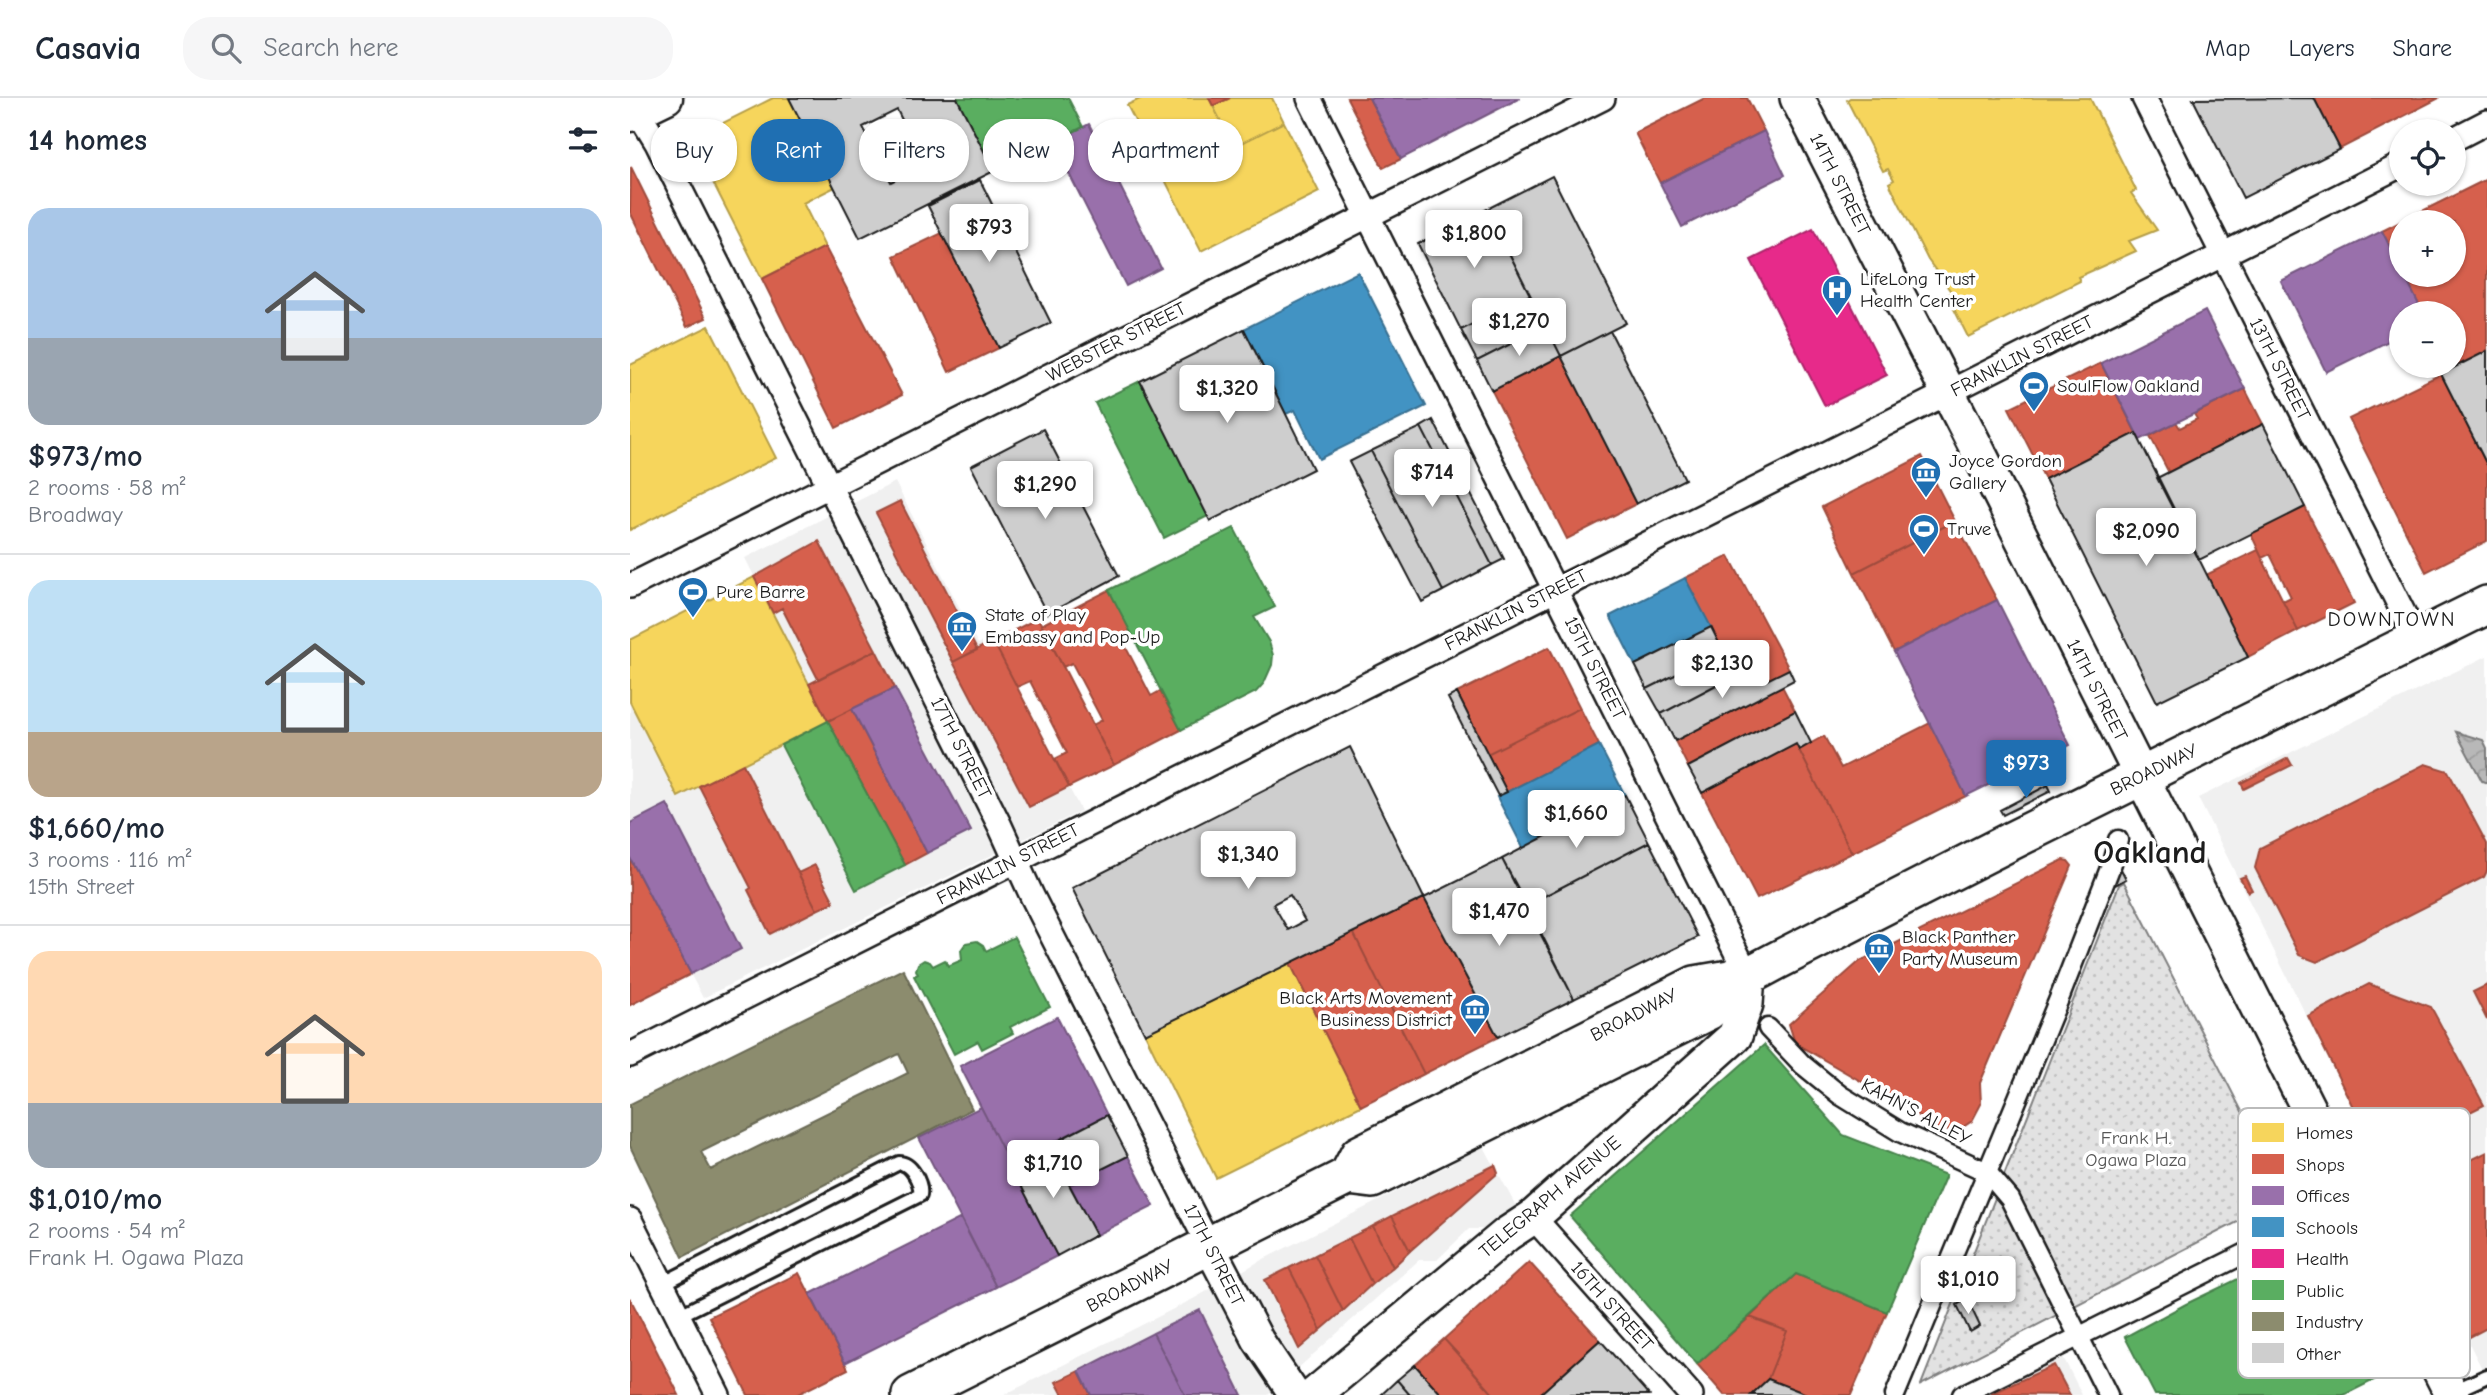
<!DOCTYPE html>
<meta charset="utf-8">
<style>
:root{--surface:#fff;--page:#f6f6f7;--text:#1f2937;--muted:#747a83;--line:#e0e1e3;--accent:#1f6fb2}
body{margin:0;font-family:"Comic Neue",sans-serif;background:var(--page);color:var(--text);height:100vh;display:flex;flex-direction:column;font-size:26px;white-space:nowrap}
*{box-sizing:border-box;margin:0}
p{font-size:23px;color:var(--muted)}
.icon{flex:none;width:38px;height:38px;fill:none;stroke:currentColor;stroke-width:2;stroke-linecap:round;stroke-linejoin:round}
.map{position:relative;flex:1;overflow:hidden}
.sheet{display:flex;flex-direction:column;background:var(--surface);width:630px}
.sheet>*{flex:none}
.top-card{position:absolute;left:21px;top:21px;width:665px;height:63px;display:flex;gap:14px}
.tools{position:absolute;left:1759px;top:21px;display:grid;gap:14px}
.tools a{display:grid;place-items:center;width:77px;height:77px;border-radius:50%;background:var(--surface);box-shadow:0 2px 5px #0004;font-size:35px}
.price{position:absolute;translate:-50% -60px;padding:0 16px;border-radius:7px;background:#fff;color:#222;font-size:23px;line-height:46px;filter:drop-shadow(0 2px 4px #0008)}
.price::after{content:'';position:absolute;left:50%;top:42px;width:21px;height:16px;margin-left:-10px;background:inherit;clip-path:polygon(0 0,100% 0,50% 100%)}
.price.selected{background:var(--accent);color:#fff}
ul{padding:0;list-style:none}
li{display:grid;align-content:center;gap:14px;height:371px;padding:0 28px}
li+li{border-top:2px solid var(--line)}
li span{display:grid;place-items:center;height:217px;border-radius:21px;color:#555}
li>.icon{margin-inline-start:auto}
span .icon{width:126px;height:126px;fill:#fffc;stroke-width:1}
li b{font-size:30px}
h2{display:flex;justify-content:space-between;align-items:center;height:84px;padding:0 28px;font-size:30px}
.pill{padding:0 24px;border-radius:28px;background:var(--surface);box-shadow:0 2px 5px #0004;font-size:24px;line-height:63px}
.pill.selected{background:var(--accent);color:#fff}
header{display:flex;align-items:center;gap:42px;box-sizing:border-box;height:98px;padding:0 35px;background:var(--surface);border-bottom:2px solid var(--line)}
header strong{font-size:33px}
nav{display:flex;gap:38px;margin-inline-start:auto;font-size:24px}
.search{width:490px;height:63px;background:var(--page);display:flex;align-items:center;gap:18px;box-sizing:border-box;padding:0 24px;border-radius:28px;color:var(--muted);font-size:26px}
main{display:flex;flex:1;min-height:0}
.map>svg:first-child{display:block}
.built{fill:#f0f0f0}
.park{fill:url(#park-dots);stroke:#7f7f7f;stroke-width:2}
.water{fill:url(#water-waves);stroke:#7a7a7a;stroke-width:2}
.homes{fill:#f6d55c;stroke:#b59e49;stroke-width:2}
.shops{fill:#d6604d;stroke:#9e4c3e;stroke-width:2}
.offices{fill:#9970ab;stroke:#745780;stroke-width:2}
.schools{fill:#4393c3;stroke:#376f91;stroke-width:2}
.health{fill:#e7298a;stroke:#aa2569;stroke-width:2}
.public{fill:#5aae61;stroke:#47824c;stroke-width:2}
.industry{fill:#8c8c6e;stroke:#6a6a55;stroke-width:2;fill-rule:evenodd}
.building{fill:#cecece;stroke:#1c1c1c;stroke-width:2;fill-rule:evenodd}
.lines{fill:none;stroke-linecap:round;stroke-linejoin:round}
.service-casing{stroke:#1c1c1c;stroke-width:18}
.pedestrian-casing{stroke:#1c1c1c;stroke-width:23}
.minor-casing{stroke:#1c1c1c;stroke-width:28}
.tertiary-casing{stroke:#1c1c1c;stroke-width:35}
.secondary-casing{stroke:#1c1c1c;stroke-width:38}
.primary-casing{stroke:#1c1c1c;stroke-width:42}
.service{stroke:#fff;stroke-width:12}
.pedestrian{stroke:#fff;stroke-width:18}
.minor{stroke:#fff;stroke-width:23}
.tertiary{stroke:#fff;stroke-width:30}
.secondary{stroke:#fff;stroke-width:33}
.primary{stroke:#fff;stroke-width:37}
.labels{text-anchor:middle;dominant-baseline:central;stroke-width:7;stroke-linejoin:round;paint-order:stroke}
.street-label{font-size:19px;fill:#1c1c1c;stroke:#fff}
.poi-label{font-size:19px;fill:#1c1c1c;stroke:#fff;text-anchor:start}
.park-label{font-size:19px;fill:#575757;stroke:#fff}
.neighbourhood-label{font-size:21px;letter-spacing:2px;fill:#1c1c1c;stroke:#fff}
.town-label{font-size:33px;font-weight:bold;fill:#1c1c1c;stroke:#fff}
.key{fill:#fff;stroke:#bbb;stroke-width:2}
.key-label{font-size:19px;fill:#1c1c1c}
</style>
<header>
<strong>Casavia</strong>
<div class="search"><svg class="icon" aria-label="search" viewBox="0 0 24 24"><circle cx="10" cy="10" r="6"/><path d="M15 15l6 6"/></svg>Search here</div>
<nav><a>Map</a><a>Layers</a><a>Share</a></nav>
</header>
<main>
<section class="sheet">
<h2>14 homes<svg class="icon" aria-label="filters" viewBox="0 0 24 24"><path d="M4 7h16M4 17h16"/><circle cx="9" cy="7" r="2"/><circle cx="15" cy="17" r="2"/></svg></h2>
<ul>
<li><span style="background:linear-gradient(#a9c7e8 60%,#9aa5b1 0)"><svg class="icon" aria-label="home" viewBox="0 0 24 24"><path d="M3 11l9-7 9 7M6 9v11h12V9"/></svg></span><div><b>$973/mo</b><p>2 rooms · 58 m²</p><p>Broadway</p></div></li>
<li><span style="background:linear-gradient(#bfe0f5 70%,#b9a48a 0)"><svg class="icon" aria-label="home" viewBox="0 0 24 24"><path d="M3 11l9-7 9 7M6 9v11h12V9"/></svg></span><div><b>$1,660/mo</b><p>3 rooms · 116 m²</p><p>15th Street</p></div></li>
<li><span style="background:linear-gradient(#ffd9b3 70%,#9aa5b1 0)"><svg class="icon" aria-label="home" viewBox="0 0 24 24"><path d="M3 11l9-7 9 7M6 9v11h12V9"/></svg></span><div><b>$1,010/mo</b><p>2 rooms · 54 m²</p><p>Frank H. Ogawa Plaza</p></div></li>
</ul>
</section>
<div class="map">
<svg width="1857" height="1297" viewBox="0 0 1857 1297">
<defs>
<pattern id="park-dots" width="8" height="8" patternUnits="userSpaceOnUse" patternTransform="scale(1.75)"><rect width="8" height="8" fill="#e2e2e2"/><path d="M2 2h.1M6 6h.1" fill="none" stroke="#c1c1c1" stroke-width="1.8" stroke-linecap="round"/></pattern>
<pattern id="water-waves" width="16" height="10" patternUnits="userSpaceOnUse" patternTransform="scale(1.75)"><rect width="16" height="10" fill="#b8b8b8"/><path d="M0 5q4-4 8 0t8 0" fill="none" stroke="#9e9e9e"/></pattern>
</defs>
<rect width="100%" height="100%" fill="#fff"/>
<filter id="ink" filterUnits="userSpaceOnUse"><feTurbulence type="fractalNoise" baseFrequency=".0143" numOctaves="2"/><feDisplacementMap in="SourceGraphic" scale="14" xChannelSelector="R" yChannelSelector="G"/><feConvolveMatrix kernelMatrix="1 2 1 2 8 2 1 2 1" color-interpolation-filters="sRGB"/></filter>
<g filter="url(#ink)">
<path class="built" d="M265,384L348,546L362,539L451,713L73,900L0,760V606L48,699L197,623L115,460Z
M1857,558V1281L1568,700Z
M851,1043L887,1110L855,1131H839L807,1162H789L638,1297H374L563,1201L628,1164L823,1065L831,1054Z
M1431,1255L1452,1297H1350Z"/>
<path class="park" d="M1494,784L1656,1099L1291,1287L1489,787Z"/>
<path class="water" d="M1826,634L1853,642L1857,650V685L1852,683Z"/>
<path class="homes" d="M143,0H159L205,89L173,105L195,149L132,181L61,41Z
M512,0H579L604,49L654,24L689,94L571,153L497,7Z
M600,0H642L654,24L604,49L583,8Z
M1220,0H1460L1506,92L1501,95L1527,132L1499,143L1506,153L1448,179L1450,183L1338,239L1317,197L1322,195L1298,162L1259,85L1264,82L1258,71L1253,73L1217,2Z
M79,228L146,360L0,432V267Z
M124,479L198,623L48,699L0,604V542Z
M660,865L731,1008L586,1080L515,936Z"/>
<path class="shops" d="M579,0H600L583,8Z
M717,0H739L771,61L753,70Z
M1075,0H1117L1134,33L1030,85L1005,35Z
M1684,0H1809L1710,51Z
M1,69L76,220L57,229L0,114Z
M1855,82L1857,87V253L1820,271L1818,268H1824V215H1793L1774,177H1824V124H1771V171L1752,133Z
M312,135L369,250L319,274L264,158Z
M195,149L272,297L206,330L132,181Z
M931,258L1006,406L937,441L862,293Z
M1471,265L1506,335L1415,381L1379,310Z
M1811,276L1857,367V443L1796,474L1719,321Z
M1615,291L1633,326L1539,375L1520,338L1546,324L1550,330L1567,321L1564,316Z
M1292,358L1325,423L1224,475L1192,409Z
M270,403L347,552L323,564L246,415Z
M1675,409L1724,505L1668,533L1653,503L1661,499L1640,456L1632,460L1621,436Z
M1325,423L1367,502L1264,554L1224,475Z
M189,443L246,552L188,581L152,510L143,515L124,479Z
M1628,452L1668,533L1618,559L1576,477Z
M1099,458L1159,571L1137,582L1128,565L1105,577L1055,480Z
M479,492L501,533L490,538L521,598L530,593L551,632L484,667L463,627L472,622L442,565L433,569L411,527Z
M408,520L484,667L439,689L425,661L437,655L400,583L387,589L363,543Z
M363,543L439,689L399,709L323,564Z
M919,549L950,610L857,656L827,595Z
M246,552L265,590L198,623L179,586Z
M1152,588L1165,613L1058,669L1045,643Z
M950,610L969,647L877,694L857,656Z
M222,611L297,755L275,767L198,623Z
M1300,625L1336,698L1222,755L1169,652L1194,638L1211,670Z
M1166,646L1222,755L1127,801L1072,695Z
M1658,660L1662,667L1614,691L1611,685Z
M113,666L187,812L140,836L118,792L121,790L69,688Z
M1795,666L1818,673L1857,746V773L1854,779L1687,864L1669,857L1625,770L1630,750Z
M0,760L61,876L0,907Z
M1433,762L1438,763L1442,768L1350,985L1351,1006L1342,1023L1330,1031L1314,1033L1298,1027L1284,1014L1165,945L1159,926L1230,863Z
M185,767L204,804L187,812L168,775Z
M1615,778L1622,792L1618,794L1610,780Z
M794,800L868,939L794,976L723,834Z
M723,834L794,976L731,1008L660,865Z
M1739,886L1801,909L1854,1007L1748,1060L1678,918Z
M1857,887V922L1843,894Z
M1857,1054V1230L1838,1240L1768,1098Z
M865,1067L868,1075L780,1153L762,1118Z
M762,1118L780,1153L763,1169L743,1128Z
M743,1128L763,1169L742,1186L719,1140Z
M719,1140L742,1186L713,1213L685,1157Z
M685,1157L713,1213L691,1232L659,1170Z
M899,1164L970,1242L909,1297H864L814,1241Z
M659,1170L691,1232L669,1251L635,1182Z
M169,1175L218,1271L166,1297H118L79,1219Z
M1166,1176L1257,1214L1221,1297H1179L1138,1281L1157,1233L1120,1219Z
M0,1200L49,1297H0Z
M1120,1219L1157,1233L1138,1281L1121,1297H1094L1067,1266Z
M814,1241L837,1266L864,1297H812L785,1267Z
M1424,1267L1440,1297L1361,1296Z
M449,1273L461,1297H433L426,1284Z"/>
<path class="offices" d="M739,0H890L771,61Z
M459,26L531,170L496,188L423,44Z
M1134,33L1155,77L1052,129L1030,85Z
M1752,133L1771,171V177H1774L1793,215H1771V237L1696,274L1651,183Z
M1575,213L1615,291L1510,342L1471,265Z
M1367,502L1440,647L1336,698L1264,554Z
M265,590L341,733L297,755L222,611Z
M37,706L111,851L61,876L0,760V725Z
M427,919L477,1017L380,1066L330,968Z
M351,1009L427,1158L366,1189L289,1040Z
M498,1058L524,1108L466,1137L440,1087Z
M331,1120L366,1189L215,1265L180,1196Z
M570,1212L612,1297H555L523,1235Z
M523,1235L555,1297H461L449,1273Z"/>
<path class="schools" d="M728,174L796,308L689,361L665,312L656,316L614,231Z
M1055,480L1081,529L1005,567L980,518Z
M969,647L995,697L893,750L867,699Z"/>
<path class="health" d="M1183,131L1257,277L1195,308L1121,162Z"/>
<path class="public" d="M327,0H438L453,29L364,73Z
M510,283L578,418L534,440L465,305Z
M604,430L645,509L624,519L639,544L643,557L642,567L634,585L626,594L551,632L479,492Z
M198,623L275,767L226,792L151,647Z
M384,839L420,909L380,929L383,935L352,951L348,943L324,956L284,878L288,876L286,872L288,866L294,862L300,864L303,868L315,862L318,868L332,862L331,852L336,845L347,843L353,847L356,853Z
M1134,947L1213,1037L1316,1077L1257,1214L1166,1176L1067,1266L940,1118Z
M1683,1145L1750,1279L1714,1297H1525L1495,1239L1556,1206Z"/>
<path class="industry" d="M273,871L342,1011L53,1159L0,1048V1006ZM269,956L278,975L81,1072L71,1054Z"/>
<path class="building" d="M159,0H327L364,73L230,140ZM267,12L295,67L261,84L233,29Z
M1684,0L1710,51L1613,100L1563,1Z
M922,78L996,225L931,258L857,111Z
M350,82L421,225L369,250L298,108Z
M857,111L900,197L831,232L788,146Z
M900,197L916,228L847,263L831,232Z
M916,228L931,258L862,293L847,263Z
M614,231L683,371L580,423L510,283Z
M980,233L1055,381L1006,406L931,258Z
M1857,253V367L1811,276Z
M803,322L874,461L862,467L791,329Z
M1633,326L1675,409L1569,462L1527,380Z
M791,329L862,467L813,493L741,353Z
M413,331L489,478L417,516L341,368Z
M1506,335L1618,559L1527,604L1415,381Z
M741,353L813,493L792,504L719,364Z
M1081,529L1093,553L1017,591L1005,567Z
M1093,553L1105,577L1031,616L1017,591Z
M1128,565L1137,582L1159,571L1164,582L1045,643L1031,616Z
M827,595L877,694L868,698L818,600Z
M1165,613L1181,645L1169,652L1166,646L1072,695L1058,669Z
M720,649L794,800L515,936L442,790ZM660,797L675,823L658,832L643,806Z
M1418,687L1421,693L1373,717L1370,712Z
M995,697L1019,744L897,807L872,761Z
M1019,744L1068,839L944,901L897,807Z
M872,761L944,901L868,939L794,800Z
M1491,771L1496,781L1485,787L1480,776Z
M477,1017L498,1058L464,1075L448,1043L436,1049L431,1041Z
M418,1047L466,1137L427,1158L380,1066Z
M1337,1201L1350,1228L1340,1234L1327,1207Z
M970,1242L1019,1297H909Z
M785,1267L812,1297H780L767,1282Z
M1138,1281L1179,1297H1121Z
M767,1282L780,1297H751Z"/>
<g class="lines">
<g class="service-casing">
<path id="service" d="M32,1186L269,1065C281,1065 292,1085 290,1097L48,1218
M1822,1294L1857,1278"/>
</g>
<g class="pedestrian-casing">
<path id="pedestrian" d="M1138,930L1173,967L1210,997L1270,1034L1357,1074L1380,1101L1478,1297
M1265,1297L1431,896L1482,765L1488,742
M1332,1297L1694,1116"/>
</g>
<g class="minor-casing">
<path id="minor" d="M679,0L1118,878
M1514,0L1787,542
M0,1L27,45L370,728L402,798L579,1148
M1824,41L1857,24
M0,488L973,0
M0,957L1771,67
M903,1119L1061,1297
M0,1122L88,1297"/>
</g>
<g class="tertiary-casing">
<path id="tertiary" d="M0,18L37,0
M579,1148L628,1242L665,1297"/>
</g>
<g class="secondary-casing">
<path id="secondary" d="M1167,0L1345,347L1822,1297
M684,1297L877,1136L903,1119L1105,938L1116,906L1118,878"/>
</g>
<g class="primary-casing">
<path id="primary" d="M718,1078L742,1081L1078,913L1118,878L1146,863L1381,743L1857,507
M281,1297L718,1078L729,1057L1065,887L1117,878"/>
</g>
<use href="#service" class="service"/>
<use href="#pedestrian" class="pedestrian"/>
<use href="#minor" class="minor"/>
<use href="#tertiary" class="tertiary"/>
<use href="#secondary" class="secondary"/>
<use href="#primary" class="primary"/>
</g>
</g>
<defs>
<g id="hospital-pin" transform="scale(1.575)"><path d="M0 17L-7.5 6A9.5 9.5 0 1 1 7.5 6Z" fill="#1f6fb2" stroke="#fff"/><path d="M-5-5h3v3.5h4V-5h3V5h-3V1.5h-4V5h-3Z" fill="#fff"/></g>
<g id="stadium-pin" transform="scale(1.575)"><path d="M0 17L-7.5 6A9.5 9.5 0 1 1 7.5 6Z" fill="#1f6fb2" stroke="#fff"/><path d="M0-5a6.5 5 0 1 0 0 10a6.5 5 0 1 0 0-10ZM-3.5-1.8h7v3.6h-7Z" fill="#fff"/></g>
<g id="museum-pin" transform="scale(1.575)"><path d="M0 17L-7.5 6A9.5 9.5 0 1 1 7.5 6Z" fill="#1f6fb2" stroke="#fff"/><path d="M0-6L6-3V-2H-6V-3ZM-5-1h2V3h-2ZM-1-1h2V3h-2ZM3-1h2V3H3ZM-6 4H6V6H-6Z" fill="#fff"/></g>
</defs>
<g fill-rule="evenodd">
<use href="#hospital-pin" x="1207" y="192"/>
<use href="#stadium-pin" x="1404" y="288"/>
<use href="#museum-pin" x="1296" y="374"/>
<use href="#stadium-pin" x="1294" y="431"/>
<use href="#stadium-pin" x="63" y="494"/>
<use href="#museum-pin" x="332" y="528"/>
<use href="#museum-pin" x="1249" y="850"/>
<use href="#museum-pin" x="845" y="911"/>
</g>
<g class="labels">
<g class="street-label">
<text transform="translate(1210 86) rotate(63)">14TH STREET</text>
<text transform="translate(486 244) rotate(-27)">WEBSTER STREET</text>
<text transform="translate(1392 258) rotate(-27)">FRANKLIN STREET</text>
<text transform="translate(1650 271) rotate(63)">13TH STREET</text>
<text transform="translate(886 512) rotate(-27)">FRANKLIN STREET</text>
<text transform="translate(965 570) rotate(63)">15TH STREET</text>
<text transform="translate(1467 592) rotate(63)">14TH STREET</text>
<text transform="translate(331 650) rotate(63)">17TH STREET</text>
<text transform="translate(1524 672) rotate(-26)">BROADWAY</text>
<text transform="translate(378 766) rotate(-27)">FRANKLIN STREET</text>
<text transform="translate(1004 917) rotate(-27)">BROADWAY</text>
<text transform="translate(1286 1014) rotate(28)">KAHN'S ALLEY</text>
<text transform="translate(920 1099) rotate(-40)">TELEGRAPH AVENUE</text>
<text transform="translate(584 1157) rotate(63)">17TH STREET</text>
<text transform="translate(500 1188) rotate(-27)">BROADWAY</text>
<text transform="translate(982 1208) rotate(48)">16TH STREET</text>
</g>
<g class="poi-label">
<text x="1230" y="181">LifeLong Trust<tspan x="1230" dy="22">Health Center</tspan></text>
<text x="1427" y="288">SoulFlow Oakland</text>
<text x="1319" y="363">Joyce Gordon<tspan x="1319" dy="22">Gallery</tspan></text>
<text x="1317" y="431">Truve</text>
<text x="86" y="494">Pure Barre</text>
<text x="355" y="517">State of Play<tspan x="355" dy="22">Embassy and Pop-Up</tspan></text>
<text x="1272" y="839">Black Panther<tspan x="1272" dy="22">Party Museum</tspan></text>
<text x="822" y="900" text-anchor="end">Black Arts Movement<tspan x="822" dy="22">Business District</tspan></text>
</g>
<g class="park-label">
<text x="1506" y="1040">Frank H.<tspan x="1506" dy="22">Ogawa Plaza</tspan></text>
</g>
<g class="neighbourhood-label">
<text x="1762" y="521">DOWNTOWN</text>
</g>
<g class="town-label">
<text x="1520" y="754">Oakland</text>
</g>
</g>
<rect x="1608" y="1010" width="232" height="270" rx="10" class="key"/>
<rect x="1622" y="1025" width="32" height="19" fill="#f6d55c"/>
<rect x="1622" y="1056" width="32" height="20" fill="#d6604d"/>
<rect x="1622" y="1088" width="32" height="19" fill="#9970ab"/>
<rect x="1622" y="1119" width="32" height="20" fill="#4393c3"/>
<rect x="1622" y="1151" width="32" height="19" fill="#e7298a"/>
<rect x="1622" y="1182" width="32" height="20" fill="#5aae61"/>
<rect x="1622" y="1214" width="32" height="19" fill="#8c8c6e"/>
<rect x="1622" y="1245" width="32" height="20" fill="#cecece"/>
<g class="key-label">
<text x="1666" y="1041">Homes</text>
<text x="1666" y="1073">Shops</text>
<text x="1666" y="1104">Offices</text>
<text x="1666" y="1136">Schools</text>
<text x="1666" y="1167">Health</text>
<text x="1666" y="1199">Public</text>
<text x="1666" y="1230">Industry</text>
<text x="1666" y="1262">Other</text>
</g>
</svg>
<div class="tools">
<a><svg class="icon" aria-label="locate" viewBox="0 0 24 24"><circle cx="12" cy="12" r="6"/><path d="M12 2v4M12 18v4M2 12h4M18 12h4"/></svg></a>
<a>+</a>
<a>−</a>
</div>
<b class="price" style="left:359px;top:166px">$793</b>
<b class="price" style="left:844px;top:172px">$1,800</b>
<b class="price" style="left:889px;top:260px">$1,270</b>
<b class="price" style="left:597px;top:327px">$1,320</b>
<b class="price" style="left:802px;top:411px">$714</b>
<b class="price" style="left:415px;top:423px">$1,290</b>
<b class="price" style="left:1516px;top:470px">$2,090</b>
<b class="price" style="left:1092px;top:602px">$2,130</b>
<b class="price selected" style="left:1396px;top:702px">$973</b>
<b class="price" style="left:946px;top:752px">$1,660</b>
<b class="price" style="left:618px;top:793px">$1,340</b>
<b class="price" style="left:869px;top:850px">$1,470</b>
<b class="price" style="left:423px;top:1102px">$1,710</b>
<b class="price" style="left:1338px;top:1218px">$1,010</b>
<div class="top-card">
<a class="pill">Buy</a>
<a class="pill selected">Rent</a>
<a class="pill">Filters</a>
<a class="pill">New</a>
<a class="pill">Apartment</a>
</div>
</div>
</main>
